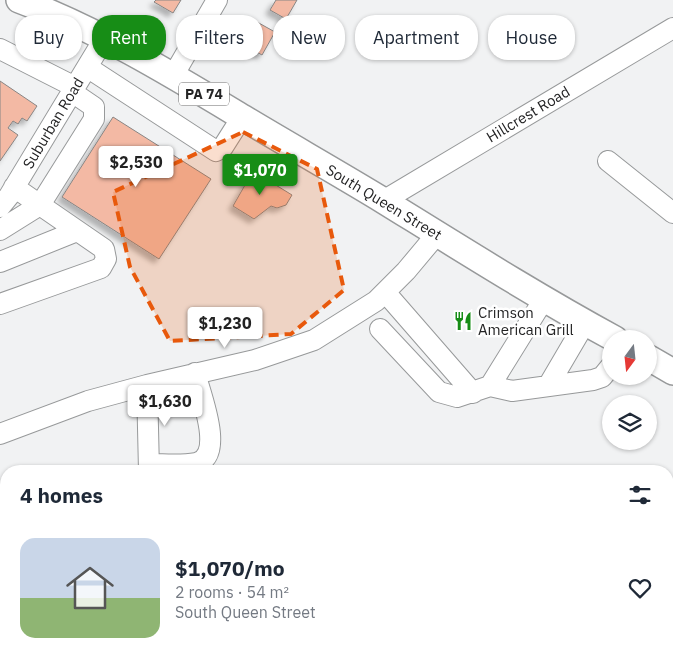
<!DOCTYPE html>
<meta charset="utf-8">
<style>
:root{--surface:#fff;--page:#f2f2f3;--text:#1f2937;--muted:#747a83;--line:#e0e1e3;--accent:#178d16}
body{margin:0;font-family:"IBM Plex Sans",sans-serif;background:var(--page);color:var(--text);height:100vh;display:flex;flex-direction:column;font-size:19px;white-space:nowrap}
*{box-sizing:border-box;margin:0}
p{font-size:16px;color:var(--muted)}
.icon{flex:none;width:28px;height:28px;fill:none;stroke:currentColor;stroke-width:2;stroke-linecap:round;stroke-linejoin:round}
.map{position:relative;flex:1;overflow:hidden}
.details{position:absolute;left:0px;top:465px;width:674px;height:195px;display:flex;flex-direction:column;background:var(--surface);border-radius:20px 20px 0 0;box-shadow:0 1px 4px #0004}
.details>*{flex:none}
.guide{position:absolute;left:15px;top:15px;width:644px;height:45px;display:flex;gap:10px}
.needle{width:32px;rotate:195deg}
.controls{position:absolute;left:602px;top:330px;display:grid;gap:10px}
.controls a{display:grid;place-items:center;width:55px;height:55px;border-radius:50%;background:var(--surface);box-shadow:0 1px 4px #0004;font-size:25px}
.price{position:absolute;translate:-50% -42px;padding:0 11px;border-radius:5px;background:#fff;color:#222;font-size:16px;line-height:32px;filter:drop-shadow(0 1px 2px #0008)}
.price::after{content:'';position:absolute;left:50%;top:30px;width:15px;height:11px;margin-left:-8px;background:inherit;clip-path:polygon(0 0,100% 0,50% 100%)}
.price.selected{background:var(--accent);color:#fff}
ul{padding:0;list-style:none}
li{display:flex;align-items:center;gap:15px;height:125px;padding:0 20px}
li+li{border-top:1px solid var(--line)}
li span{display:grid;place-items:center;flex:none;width:140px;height:100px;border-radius:15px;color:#555}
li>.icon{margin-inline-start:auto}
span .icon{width:60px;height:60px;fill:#fffc;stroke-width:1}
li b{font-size:21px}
h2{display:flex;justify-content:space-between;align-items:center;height:60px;padding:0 20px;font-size:21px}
.pill{padding:0 18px;border-radius:20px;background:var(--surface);box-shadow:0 1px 4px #0004;font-size:18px;line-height:45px}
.pill.selected{background:var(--accent);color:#fff}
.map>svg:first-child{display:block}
.building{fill:#f3b9a4;stroke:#878584;filter:url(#shadow)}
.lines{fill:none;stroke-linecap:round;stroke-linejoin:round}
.minor-casing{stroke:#97999a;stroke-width:22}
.major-casing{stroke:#97999a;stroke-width:28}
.minor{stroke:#fff;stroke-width:20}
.major{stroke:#fff;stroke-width:25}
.marked{fill:#e8590c;fill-opacity:0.2;stroke:#e8590c;stroke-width:4;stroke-dasharray:10 6;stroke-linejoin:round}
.labels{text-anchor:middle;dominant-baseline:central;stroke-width:5;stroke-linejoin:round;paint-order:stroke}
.shield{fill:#fff;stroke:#666;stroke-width:1}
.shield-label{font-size:14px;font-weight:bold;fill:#242425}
.street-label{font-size:15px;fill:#242425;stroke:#fff}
.poi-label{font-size:15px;fill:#242425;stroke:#fff;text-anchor:start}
</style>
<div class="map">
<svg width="673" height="660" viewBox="0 0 673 660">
<defs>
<filter id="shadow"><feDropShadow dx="-4.5" dy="4.5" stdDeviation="2.5" flood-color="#0004"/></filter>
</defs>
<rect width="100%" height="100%" fill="#f1f2f3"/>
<path class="building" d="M156,0H181L173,13L154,2Z
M276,0H297L286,19L270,10Z
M257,22L275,32L262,55L244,45Z
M0,81L37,106L27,121L22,118L18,124L13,121L8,128L18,135L0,161Z
M113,117L211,179L159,259L62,197Z
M253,171L292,195L286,205L277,208L271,206L254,219L233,206Z"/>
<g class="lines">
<g class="minor-casing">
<path id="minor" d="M0,49L75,87
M87,67L216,151L223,147L242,117
M173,76L217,0
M608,161L673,213
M383,201L673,28
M0,207L9,196L104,39
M0,230L40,205L14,187
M0,262L77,231
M385,292L473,393
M544,299L490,386L512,391L593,380L602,377L611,366
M0,304L101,268L106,259L104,249L40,205L94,119V107L72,92
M380,329L439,392L457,397L490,386
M147,385L149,471
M548,386L585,323
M0,434L88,401L147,385L255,360L314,340L376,301L406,271L437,234
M149,464C164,464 181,466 196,463C226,457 200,393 195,373
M149,654L151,660
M421,654L425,660"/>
</g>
<g class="major-casing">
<path id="major" d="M19,0C99,30 174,76 247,120C292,147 338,173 384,201C460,248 536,296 615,339
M649,358L673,372"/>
</g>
<use href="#minor" class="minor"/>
<use href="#major" class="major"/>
</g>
<path class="marked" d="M243,132L317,169L344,290L291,334L170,341L130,267L113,192Z"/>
<defs>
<g id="restaurant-bare" transform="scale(1.5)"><path d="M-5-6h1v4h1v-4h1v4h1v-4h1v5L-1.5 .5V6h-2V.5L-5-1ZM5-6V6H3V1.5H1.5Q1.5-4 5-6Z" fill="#178d16" stroke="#fff" stroke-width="2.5" paint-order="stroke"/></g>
</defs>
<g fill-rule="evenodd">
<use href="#restaurant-bare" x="463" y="321"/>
</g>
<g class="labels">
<rect class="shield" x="179" y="82.5" width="50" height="23" rx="4"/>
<g class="shield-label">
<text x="204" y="94">PA 74</text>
</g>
<g class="street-label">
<text transform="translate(528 114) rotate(-31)">Hillcrest Road</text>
<text transform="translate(53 123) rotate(-59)">Suburban Road</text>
<text transform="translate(384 202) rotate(31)">South Queen Street</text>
</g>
<g class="poi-label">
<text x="478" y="312">Crimson<tspan x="478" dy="17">American Grill</tspan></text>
</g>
</g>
</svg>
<div class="controls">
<a><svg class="needle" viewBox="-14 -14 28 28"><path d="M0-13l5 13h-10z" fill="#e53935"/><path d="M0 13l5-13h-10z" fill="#747a83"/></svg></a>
<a><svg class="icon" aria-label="layers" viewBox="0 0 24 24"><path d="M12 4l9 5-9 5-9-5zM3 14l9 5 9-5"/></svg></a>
</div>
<b class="price" style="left:136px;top:188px">$2,530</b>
<b class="price selected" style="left:260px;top:196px">$1,070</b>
<b class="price" style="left:225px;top:349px">$1,230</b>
<b class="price" style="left:165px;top:427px">$1,630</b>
<div class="guide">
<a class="pill">Buy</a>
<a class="pill selected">Rent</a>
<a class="pill">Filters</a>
<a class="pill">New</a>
<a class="pill">Apartment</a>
<a class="pill">House</a>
</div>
<section class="details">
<h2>4 homes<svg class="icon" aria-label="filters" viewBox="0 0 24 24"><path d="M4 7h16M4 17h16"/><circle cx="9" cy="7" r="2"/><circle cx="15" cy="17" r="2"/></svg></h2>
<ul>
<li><span style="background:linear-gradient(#c9d6e8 60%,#8fb573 0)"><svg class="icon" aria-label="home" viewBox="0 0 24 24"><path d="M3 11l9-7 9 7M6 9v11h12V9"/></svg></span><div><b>$1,070/mo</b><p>2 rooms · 54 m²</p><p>South Queen Street</p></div><svg class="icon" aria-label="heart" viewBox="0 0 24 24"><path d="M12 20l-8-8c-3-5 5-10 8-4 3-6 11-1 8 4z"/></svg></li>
</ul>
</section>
</div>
